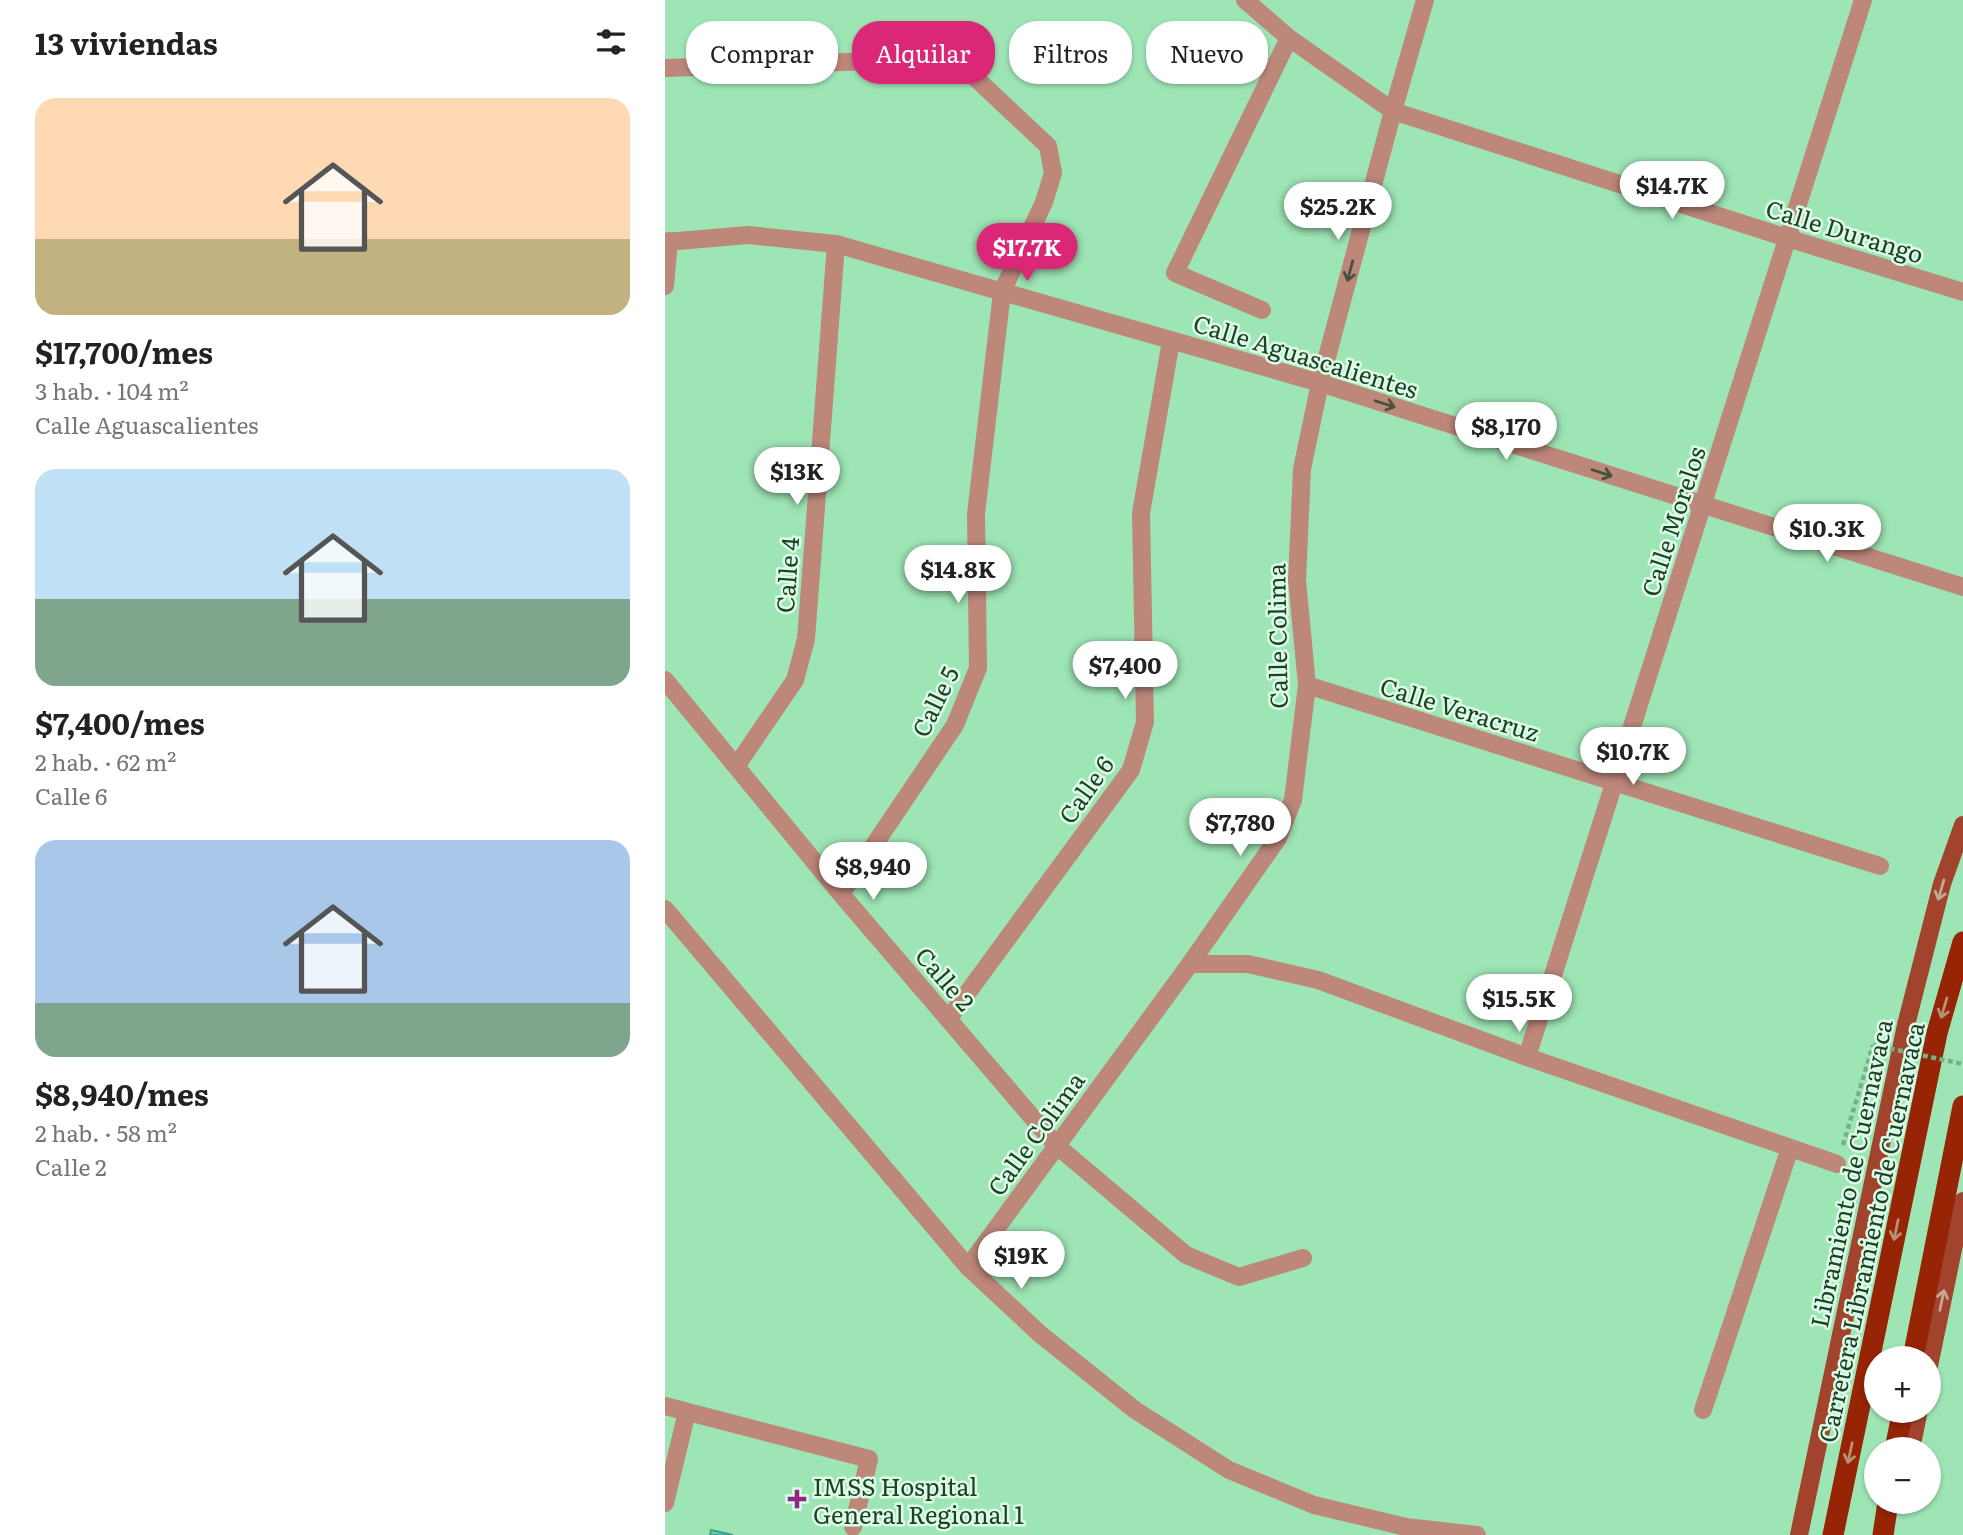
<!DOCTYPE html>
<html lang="es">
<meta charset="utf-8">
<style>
:root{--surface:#fff;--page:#f2f2f2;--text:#222;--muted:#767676;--accent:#db2777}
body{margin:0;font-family:Literata,serif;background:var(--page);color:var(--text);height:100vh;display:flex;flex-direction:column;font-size:26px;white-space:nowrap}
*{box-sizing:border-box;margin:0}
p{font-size:23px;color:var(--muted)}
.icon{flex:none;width:38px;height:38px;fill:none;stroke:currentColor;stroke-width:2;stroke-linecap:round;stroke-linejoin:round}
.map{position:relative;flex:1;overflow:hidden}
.details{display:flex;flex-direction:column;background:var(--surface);width:665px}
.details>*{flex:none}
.banner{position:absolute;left:21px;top:21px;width:665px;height:63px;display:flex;gap:14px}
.buttons{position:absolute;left:1199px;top:1346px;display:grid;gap:14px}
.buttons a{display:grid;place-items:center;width:77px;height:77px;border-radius:50%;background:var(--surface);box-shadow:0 2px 5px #0004;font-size:35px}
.price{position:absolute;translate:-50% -60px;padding:0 16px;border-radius:24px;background:#fff;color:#222;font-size:23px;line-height:46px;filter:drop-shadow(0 2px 4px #0008)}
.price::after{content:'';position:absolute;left:50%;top:42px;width:21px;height:16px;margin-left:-10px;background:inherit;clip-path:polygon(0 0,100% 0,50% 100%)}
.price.on{background:var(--accent);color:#fff}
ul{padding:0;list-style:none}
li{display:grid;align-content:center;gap:14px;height:371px;padding:0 35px}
li span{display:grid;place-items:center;height:217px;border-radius:21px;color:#555}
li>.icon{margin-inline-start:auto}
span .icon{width:126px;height:126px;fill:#fffc;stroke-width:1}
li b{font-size:30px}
h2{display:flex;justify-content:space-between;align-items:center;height:84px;padding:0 35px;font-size:30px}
.chip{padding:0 24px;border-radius:28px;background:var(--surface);box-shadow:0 2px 5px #0004;font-size:24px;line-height:63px}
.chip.on{background:var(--accent);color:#fff}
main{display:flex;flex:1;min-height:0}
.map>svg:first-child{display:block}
.building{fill:#6ac8af;stroke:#42a28a;stroke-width:2}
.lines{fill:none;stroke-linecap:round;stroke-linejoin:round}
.path{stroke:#76b089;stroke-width:4.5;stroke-dasharray:5 3.5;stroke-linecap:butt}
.minor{stroke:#bd877a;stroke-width:18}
.major{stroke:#a2432d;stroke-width:18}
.highway{stroke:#962405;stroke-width:21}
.path-bridge{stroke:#76b089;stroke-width:4.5;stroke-dasharray:5 3.5;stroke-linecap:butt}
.oneway{stroke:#48503f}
.oneway2{stroke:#c1a992}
.oneway3{stroke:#b89074}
.poi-dot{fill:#932484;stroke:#dafde4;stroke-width:2.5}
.labels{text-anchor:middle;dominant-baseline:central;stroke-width:5;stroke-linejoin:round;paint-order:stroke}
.street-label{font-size:24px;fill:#213e2b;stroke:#dafde4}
.poi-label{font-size:24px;fill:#213e2b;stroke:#dafde4;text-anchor:start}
</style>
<main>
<section class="details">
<h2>13 viviendas<svg class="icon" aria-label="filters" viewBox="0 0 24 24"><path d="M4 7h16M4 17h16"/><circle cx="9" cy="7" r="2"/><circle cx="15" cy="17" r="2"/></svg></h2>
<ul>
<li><span style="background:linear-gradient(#ffd9b3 65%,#c2b280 0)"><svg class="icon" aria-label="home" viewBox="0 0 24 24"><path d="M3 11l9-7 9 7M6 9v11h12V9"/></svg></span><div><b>$17,700/mes</b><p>3 hab. · 104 m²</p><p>Calle Aguascalientes</p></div></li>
<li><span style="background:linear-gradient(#bfe0f5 60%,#7fa58c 0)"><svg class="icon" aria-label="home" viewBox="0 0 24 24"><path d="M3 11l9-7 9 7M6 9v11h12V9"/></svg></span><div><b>$7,400/mes</b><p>2 hab. · 62 m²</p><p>Calle 6</p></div></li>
<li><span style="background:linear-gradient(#a9c7e8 75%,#7fa58c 0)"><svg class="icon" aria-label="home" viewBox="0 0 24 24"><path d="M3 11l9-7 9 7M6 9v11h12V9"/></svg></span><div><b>$8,940/mes</b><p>2 hab. · 58 m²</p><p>Calle 2</p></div></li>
</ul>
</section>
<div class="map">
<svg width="1298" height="1535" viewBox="0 0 1298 1535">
<rect width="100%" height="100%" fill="#9ee5b5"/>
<path class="building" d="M46,1530L68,1535H45Z"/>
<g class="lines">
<path class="path" d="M1178,1145L1208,1045"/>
<path class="minor" d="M580,0L624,38L728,111L1122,238L1298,292
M0,68L269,59L302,70L383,146L388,173L379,202L337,292L311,514L313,668L290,725L176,894
M0,242L83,235L171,244L655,383L1298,587
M0,286L4,241
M597,310L510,273L624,38
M0,680L176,894L391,1145L521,1255L574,1277L638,1258
M642,685L1215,866
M72,765L130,680L141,639L171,244
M0,909L303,1267L375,1334L470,1410L564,1470L649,1505L741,1527L812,1535
M525,964H583L653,980L862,1057L1172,1164
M284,1018L466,770L480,722L476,513L506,341
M862,1057L1198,0
M303,1267L525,964L613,838L628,800L642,685L632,580L637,469L655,383L728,111L760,0
M0,1406L204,1459L188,1527
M1038,1410L1125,1148
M0,1503L22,1412"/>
<path class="major" d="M1264,1366L1298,1201
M1246,1449L1254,1410
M1134,1535L1241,1025L1277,884L1298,825"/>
<path class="highway" d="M1248,1358L1298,1106
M1230,1449L1238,1410
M1168,1535L1272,1033L1298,942
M1218,1535L1223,1502"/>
<path class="path-bridge" d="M1208,1045L1298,1064"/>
</g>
<defs><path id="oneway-shaft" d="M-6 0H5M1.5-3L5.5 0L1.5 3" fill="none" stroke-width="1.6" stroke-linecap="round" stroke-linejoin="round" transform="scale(1.75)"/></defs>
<g class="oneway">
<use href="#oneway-shaft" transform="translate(685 271) rotate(105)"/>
<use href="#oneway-shaft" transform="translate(720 404) rotate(18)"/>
<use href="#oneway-shaft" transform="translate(937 473) rotate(18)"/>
</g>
<g class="oneway2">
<use href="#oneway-shaft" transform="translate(1276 890) rotate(106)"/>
<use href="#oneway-shaft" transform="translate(1277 1300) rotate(-78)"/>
</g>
<g class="oneway3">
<use href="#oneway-shaft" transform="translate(1279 1008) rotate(106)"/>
<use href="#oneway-shaft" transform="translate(1231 1230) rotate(102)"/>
<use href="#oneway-shaft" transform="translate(1185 1453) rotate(102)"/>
</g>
<path class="poi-dot" d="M128.5 1488.5h7v7h7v7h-7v7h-7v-7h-7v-7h7z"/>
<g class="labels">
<g class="street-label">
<text transform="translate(1180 230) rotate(17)">Calle Durango</text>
<text transform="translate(641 355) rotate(17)">Calle Aguascalientes</text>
<text transform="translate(1007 521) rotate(-72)">Calle Morelos</text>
<text transform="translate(121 575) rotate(-86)">Calle 4</text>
<text transform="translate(611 636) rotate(-91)">Calle Colima</text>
<text transform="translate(269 701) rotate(-64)">Calle 5</text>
<text transform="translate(795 708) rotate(17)">Calle Veracruz</text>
<text transform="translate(420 789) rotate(-55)">Calle 6</text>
<text transform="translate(281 978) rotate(49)">Calle 2</text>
<text transform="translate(370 1133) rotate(-54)">Calle Colima</text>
<text transform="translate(1185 1173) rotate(-78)">Libramiento de Cuernavaca</text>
<text transform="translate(1205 1232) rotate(-78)">Carretera Libramiento de Cuernavaca</text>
</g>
<g class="poi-label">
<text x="148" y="1485">IMSS Hospital<tspan x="148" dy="28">General Regional 1</tspan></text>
</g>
</g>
</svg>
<div class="buttons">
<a>+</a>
<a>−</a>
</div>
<b class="price" style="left:1007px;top:221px">$14.7K</b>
<b class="price" style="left:673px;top:242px">$25.2K</b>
<b class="price on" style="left:362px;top:283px">$17.7K</b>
<b class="price" style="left:841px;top:462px">$8,170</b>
<b class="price" style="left:132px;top:507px">$13K</b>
<b class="price" style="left:1162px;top:564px">$10.3K</b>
<b class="price" style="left:293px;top:605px">$14.8K</b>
<b class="price" style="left:460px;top:701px">$7,400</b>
<b class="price" style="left:968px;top:787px">$10.7K</b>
<b class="price" style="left:575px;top:858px">$7,780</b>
<b class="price" style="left:208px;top:902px">$8,940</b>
<b class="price" style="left:854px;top:1034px">$15.5K</b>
<b class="price" style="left:356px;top:1291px">$19K</b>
<div class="banner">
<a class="chip">Comprar</a>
<a class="chip on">Alquilar</a>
<a class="chip">Filtros</a>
<a class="chip">Nuevo</a>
</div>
</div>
</main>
